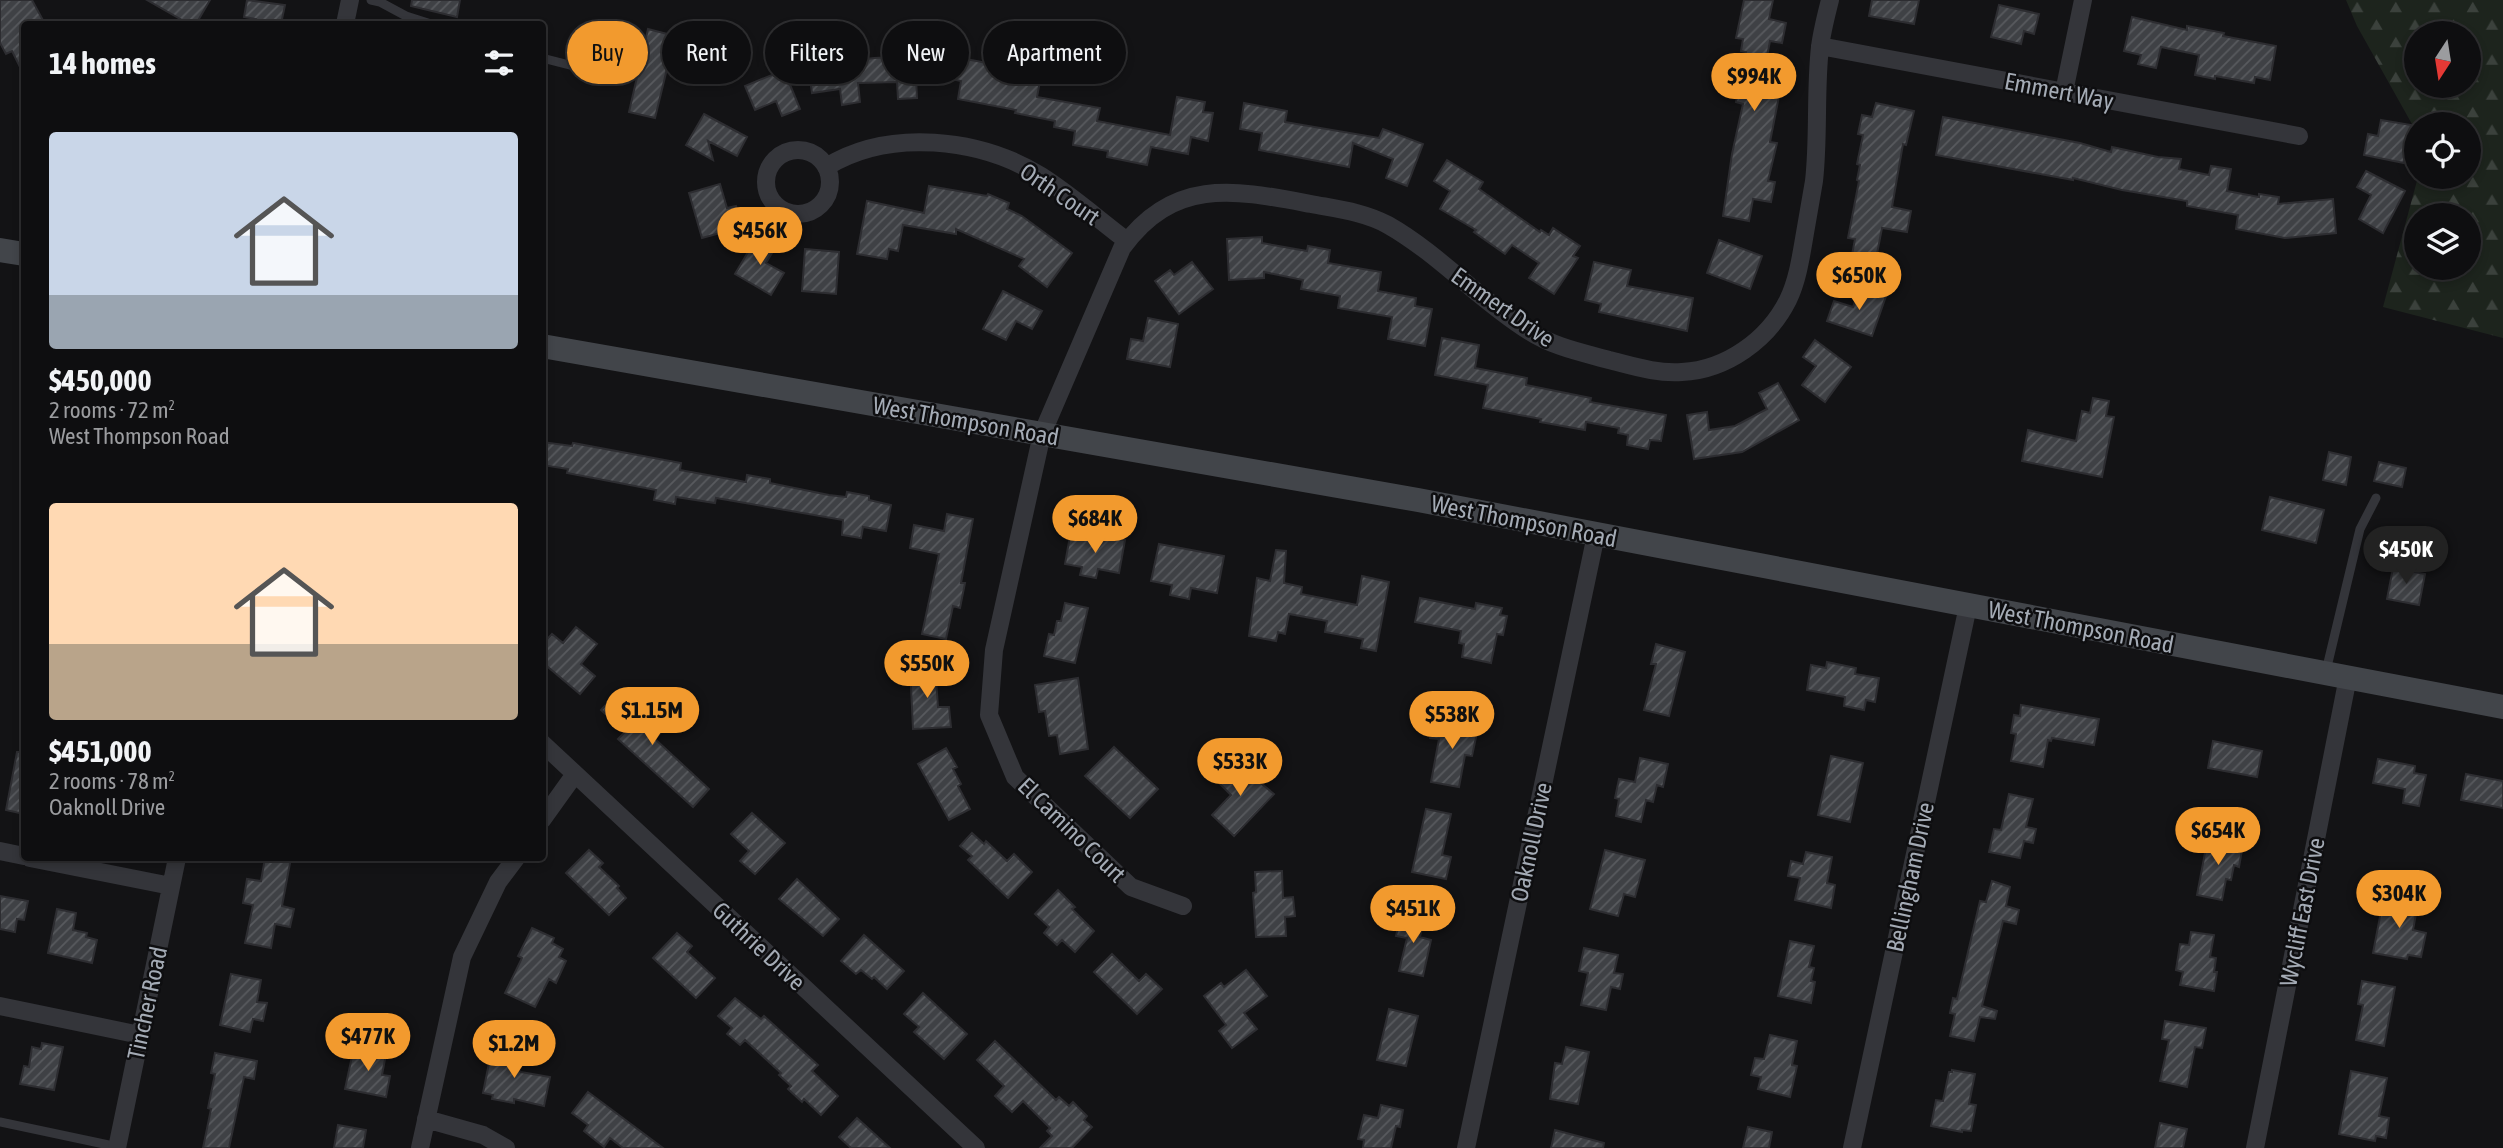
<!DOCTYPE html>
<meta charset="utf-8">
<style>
:root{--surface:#0e0e10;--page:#1c1c1e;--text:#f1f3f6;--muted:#9b9c9f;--line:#2e2e30;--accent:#f29a2e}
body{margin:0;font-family:"Asap Condensed",sans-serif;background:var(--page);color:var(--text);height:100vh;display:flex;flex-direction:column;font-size:26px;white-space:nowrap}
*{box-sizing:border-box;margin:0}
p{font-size:23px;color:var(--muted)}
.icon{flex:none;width:38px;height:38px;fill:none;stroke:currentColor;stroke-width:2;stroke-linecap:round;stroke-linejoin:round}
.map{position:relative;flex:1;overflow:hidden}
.panel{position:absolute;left:21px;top:21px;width:525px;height:840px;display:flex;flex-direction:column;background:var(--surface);border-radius:7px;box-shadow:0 4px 10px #0003,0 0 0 2px var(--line)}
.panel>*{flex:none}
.banner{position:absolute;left:567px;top:21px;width:665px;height:63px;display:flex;gap:14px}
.needle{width:46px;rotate:192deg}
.controls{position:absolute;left:2404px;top:21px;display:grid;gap:14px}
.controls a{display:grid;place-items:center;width:77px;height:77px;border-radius:50%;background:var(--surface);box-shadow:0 4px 10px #0003,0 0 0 2px var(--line);font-size:35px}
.price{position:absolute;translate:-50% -60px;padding:0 16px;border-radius:24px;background:var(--accent);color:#111;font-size:23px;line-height:46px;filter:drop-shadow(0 2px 4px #0008)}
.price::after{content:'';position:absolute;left:50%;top:42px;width:21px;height:16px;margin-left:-10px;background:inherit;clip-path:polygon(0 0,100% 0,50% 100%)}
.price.on{background:#222;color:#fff}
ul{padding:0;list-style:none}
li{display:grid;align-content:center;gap:14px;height:371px;padding:0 28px}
li span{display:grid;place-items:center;height:217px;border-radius:7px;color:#555}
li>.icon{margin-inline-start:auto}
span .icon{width:126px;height:126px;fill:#fffc;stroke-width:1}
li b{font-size:30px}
h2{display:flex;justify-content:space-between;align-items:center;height:84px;padding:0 28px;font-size:30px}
.tag{padding:0 24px;border-radius:32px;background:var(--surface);box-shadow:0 4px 10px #0003,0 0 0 2px var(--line);font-size:24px;line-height:63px}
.tag.on{background:var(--accent);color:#111}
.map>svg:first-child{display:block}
.forest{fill:url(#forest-firs);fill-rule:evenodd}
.building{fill:url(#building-hatch);stroke:#2d2d31;stroke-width:2}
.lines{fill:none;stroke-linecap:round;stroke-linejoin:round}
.service{stroke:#34353a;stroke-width:9}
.minor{stroke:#34353a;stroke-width:18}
.secondary{stroke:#42454a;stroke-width:24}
.labels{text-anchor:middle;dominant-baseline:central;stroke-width:5;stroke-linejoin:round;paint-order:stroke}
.street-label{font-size:24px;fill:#a4abb5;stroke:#0e0e10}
</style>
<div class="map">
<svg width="2503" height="1148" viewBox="0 0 2503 1148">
<defs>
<pattern id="forest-firs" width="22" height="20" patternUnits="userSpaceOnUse" patternTransform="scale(1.75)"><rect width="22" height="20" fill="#1d241d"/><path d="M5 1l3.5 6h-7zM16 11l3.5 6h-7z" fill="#3b413c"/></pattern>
<pattern id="building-hatch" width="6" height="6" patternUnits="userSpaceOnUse" patternTransform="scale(1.75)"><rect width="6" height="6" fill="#3f4145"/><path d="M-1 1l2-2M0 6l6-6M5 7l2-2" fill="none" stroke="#585a5e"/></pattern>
</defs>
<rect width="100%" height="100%" fill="#131315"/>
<path class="forest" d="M2346,0H2503V338L2383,307L2418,177H2469V124H2417V133L2357,26ZM2417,33H2469V86H2417ZM2417,215H2469V268H2417Z"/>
<path class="building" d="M0,0H32L45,24H24V75L12,51L6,54L0,43Z
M147,0H210L196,24H189Z
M247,0L285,5L281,24H255L256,19L244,17Z
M412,0H460L457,17L411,6Z
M1744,0H1773L1769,19L1786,23L1782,43L1770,41L1764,72L1779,75L1776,90L1780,91L1770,142L1777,143L1768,181L1775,182L1771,202L1753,199L1749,221L1723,216L1732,154L1743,104L1736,102L1746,52L1741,51L1743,39L1736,38Z
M1872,0H1919L1914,24L1869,16Z
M1999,5L2039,14L2034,34L2024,31L2021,44L1991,37Z
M2132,17L2187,30V26L2224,33L2223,36L2276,46L2270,80L2255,77L2254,83L2215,76V79L2195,75L2199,55L2161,47L2156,68L2138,64L2141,55L2124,51Z
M648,29L675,36L655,118L629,112Z
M945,55L1008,67L1010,60L1043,66L1037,97L1100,108L1097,121L1170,135L1177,97L1205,102L1203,112L1213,113L1208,141L1191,137L1188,154L1151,147L1147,165L1107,157L1108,151L1073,145L1075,131L1054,127L1055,121L1015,113L1016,110L958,99L961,81L941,77Z
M915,56L917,98L898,99L897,82L858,83L860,102L842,105L840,89L812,93L808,66L874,58Z
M784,70L800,109L782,116L776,101L755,110L745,86Z
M1244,103L1287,111L1285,122L1379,138L1383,129L1423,144L1407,186L1386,178L1393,159L1353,143L1349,167L1259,150L1262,133L1240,129Z
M1876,103L1914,111L1906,145L1903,144L1892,207L1911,211L1907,232L1882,228L1875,264L1851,260L1855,239L1848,238L1859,181L1857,180L1860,165L1857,164L1863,135L1858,134L1862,115L1872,117Z
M704,114L747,137L737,156L708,141L713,160L686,145Z
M1943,117L2080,143L2111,152L2112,147L2158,157L2181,159L2179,169L2209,175L2211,166L2231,169L2227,191L2259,197V194L2279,197L2278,204L2333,199L2336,233L2285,238L2236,229L2238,215L2187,206V201L2122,190L2073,178V180L1936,155Z
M2381,120L2411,125L2404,163L2364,155L2368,134L2378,136Z
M1447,160L1483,182L1479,189L1540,232L1541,230L1549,235L1553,228L1580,246L1573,256L1578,258L1554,294L1529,278L1539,263L1512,245L1505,254L1474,232L1476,230L1440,209L1450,191L1434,181Z
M2366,171L2405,191L2383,233L2359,219L2371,195L2357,187Z
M720,184L727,208L736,206L742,227L702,238L689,193Z
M929,186L987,196L988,194L1009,203L1007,209L1022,216L1072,253L1047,287L1019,266L1024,259L956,229V234L903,225L898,251L889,249L887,259L857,254L867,201L924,213Z
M757,237L775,248L766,263L784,273L771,295L735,274Z
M1262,237V243L1307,251L1308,246L1330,250L1328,263L1381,272L1378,291L1416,298L1415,306L1432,309L1425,346L1388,339L1392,317L1338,308L1340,296L1301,289L1303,280L1264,272V278L1229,280L1227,239Z
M1719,240L1762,256L1750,289L1707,273Z
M805,249L839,252L836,294L802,291Z
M1192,262L1213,289L1179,314L1155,281L1170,270L1174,275Z
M1594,262L1631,270L1627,286L1693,298L1687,331L1599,312L1601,304L1585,300Z
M1860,287L1886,296L1872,336L1827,321L1834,301L1853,307Z
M1003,291L1042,311L1032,329L1016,321L1006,340L983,329Z
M1148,318L1178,324L1170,367L1127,359L1131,339L1143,341Z
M1442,338L1479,345L1475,368L1527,378L1526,385L1591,398L1590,402L1666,415L1661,441L1650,440L1648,449L1627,445L1628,435L1618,433L1619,428L1586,422L1585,430L1540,422L1541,419L1483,408L1488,385L1435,375Z
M1815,340L1851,367L1825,402L1802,385L1816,366L1803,357Z
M1778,383L1799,420L1742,452L1694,459L1687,415L1707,412L1709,430L1735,426L1767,409L1759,393Z
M2093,398L2109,401L2106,416L2114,417L2102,477L2022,461L2028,430L2076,441L2082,411L2090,413Z
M542,442L572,446L573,443L681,463L680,470L746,482L747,475L770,479V483L829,495L846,497L847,492L869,496V500L891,505L886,531L863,527L861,538L842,535L843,520L716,498L715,503L676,497L675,504L654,500L656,490L567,473L568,469L542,465Z
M2329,452L2351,457L2346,485L2323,480Z
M2379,462L2406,468L2402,487L2374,481Z
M2270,497L2324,510L2316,543L2262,530Z
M947,514L973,519L961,583H965L960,608L953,606L946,639L922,634L939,554L910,548L914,525L944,531Z
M2380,532L2402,537L2397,560L2375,555Z
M1070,536L1100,541L1101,536L1125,540L1119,573L1098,569L1096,578L1080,575L1082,567L1065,564Z
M1159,544L1224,556L1217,593L1191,588L1189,599L1170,595L1172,585L1151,581Z
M1276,550L1286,551L1284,583L1302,587L1301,594L1357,605L1362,576L1389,582L1376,651L1361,648L1363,639L1325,632L1327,621L1289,614L1285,634L1278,632L1276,641L1249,636L1257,578L1270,581Z
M2393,568L2425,574L2419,605L2387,599Z
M1420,598L1475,609L1476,603L1502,608L1500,615L1507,616L1503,635L1497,634L1491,663L1462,657L1464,644L1459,643L1461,631L1415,622Z
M1065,603L1088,608L1075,663L1044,656L1049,634L1054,635L1057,621H1061Z
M576,627L597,644L581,664L595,676L580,694L542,662V645L552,634L563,643Z
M1656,644L1685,652L1669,716L1644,710L1656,664H1651Z
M1827,662L1856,668L1855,674L1879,678L1875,702L1866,700L1864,710L1844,706L1845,697L1807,690L1811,665L1826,668Z
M935,665L938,707H949L951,727L913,729L910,666Z
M1078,678L1088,749L1060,754L1057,735L1049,736L1045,711L1039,712L1035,685Z
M619,691L635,706L641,700L654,712L648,719L662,731L655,739L709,789L693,807L618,739L625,732L601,710Z
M2021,705L2099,719L2094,745L2052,738L2051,741L2048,740L2043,767L2011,761L2016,734L2011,733L2014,715L2020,716Z
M1433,719L1478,728L1472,756L1465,755L1459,787L1431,782L1439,739L1430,738Z
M2213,741L2262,751L2257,777L2208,768Z
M1114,747L1158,789L1130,818L1085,776Z
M946,748L957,767L953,769L961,784L958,786L970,809L949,820L918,764Z
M17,752H24V814L6,810Z
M1831,756L1863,763L1850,822L1818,815Z
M1640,758L1668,764L1663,787L1657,785L1653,802L1646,800L1641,822L1616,816L1619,799L1615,798L1619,779L1635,782Z
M2378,759L2415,766L2414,773L2426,775L2419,806L2403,803L2405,789L2373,783Z
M1233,760L1274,794L1234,836L1212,815L1231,795L1215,779Z
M2466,774L2503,781V808L2461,800Z
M2009,794L2033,799L2026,827L2036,829L2033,843L2024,841L2020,858L1989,852L1994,829L2001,830Z
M1426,809L1451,814L1442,855L1451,857L1446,879L1412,872Z
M752,813L785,843L755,874L740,861L749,851L731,834Z
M972,833L984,844L986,841L1007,861L1014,854L1032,872L1008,898L968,860L972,856L960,846Z
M2208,837L2243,844L2239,867L2234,865L2231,880L2226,879L2222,900L2197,895Z
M589,850L603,863L599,867L619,886L617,888L626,898L609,915L566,873Z
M1605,850L1645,860L1635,897L1624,894L1618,916L1590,909Z
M1806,852L1832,857L1827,883L1835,885L1831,908L1795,900L1800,878L1788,876L1791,861L1803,864Z
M265,858H291L282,906L294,909L290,927L275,924L271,948L245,943L253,905L243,903L247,879L261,881Z
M1282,871L1283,898L1293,897L1295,916L1285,917L1286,936L1256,937L1253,893L1256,892L1255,872Z
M797,879L839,919L823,936L779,899Z
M1992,881L2010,887L2006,906L2019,910L2016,924L2003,921L1982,1006L1997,1011L1995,1019L1980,1017L1974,1041L1950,1036L1955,1014L1950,1013L1953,998L1957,999L1980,901L1986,902Z
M1058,890L1075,907L1072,909L1094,931L1075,952L1062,940L1057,945L1044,933L1049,927L1035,914Z
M0,896L28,901L24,920L17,919L15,932L0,929Z
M2384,896L2418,903L2413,930L2426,933L2421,957L2408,955L2407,959L2373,953Z
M57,909L76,913L73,930L87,933L86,937L97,940L92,963L48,953Z
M1401,913L1424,918L1420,937L1431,940L1423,976L1399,971L1407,938L1396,936Z
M532,928L554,938L552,943L563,949L559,957L566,961L556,983L549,979L535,1007L505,993L522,958L518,956Z
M2191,932L2214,935L2210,957L2216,958L2214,972H2217L2214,991L2180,985L2183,972L2176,970L2180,944L2189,945Z
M677,933L692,946L687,952L715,978L696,998L653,958Z
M864,935L904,971L887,989L874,977L872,979L861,970L856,974L841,961Z
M1790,941L1814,946L1809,967L1814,968L1811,981L1815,982L1811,1003L1778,996Z
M1584,948L1618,955L1614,973L1623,974L1620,989L1611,987L1606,1010L1581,1005L1588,973L1579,971Z
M1112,954L1139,981L1146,974L1162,989L1137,1014L1094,972Z
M1246,970L1267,996L1244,1013L1257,1029L1232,1048L1219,1031L1226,1025L1204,996L1221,983L1224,987Z
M231,974L261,980L257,1002L267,1003L263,1021L253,1019L250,1032L220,1025Z
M2362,981L2395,987L2384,1046L2356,1040L2363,1005L2358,1004Z
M923,993L967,1034L944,1059L914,1032L919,1027L904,1014Z
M735,998L761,1019L764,1016L818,1065L812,1071L838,1096L821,1115L804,1099L802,1102L788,1089L791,1086L779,1075L781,1073L745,1040L740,1045L727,1034L732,1028L718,1016Z
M1389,1009L1418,1016L1406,1066L1377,1060Z
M2165,1021L2206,1028L2202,1048L2195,1047L2187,1087L2160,1081L2169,1040L2162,1039Z
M1770,1035L1797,1041L1792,1065L1797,1066L1790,1097L1758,1089L1761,1077L1751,1075L1755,1058L1764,1059Z
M995,1041L1056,1100L1059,1097L1069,1106L1073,1102L1087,1116L1084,1120L1092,1127L1072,1148H1040L1052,1136L1047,1131L1050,1128L1023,1101L1012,1112L995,1096L1004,1086L977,1060Z
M42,1043L63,1047L54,1090L20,1084L24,1066L29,1067L32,1047L41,1049Z
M354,1047L386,1054L382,1075L390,1076L386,1097L345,1089Z
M1566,1047L1589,1052L1578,1104L1550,1099L1555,1063L1562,1064Z
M492,1048L521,1054L517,1069L521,1072L550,1077L544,1106L514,1099V1103L492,1099L493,1095L483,1093Z
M215,1053L257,1061L254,1079L244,1077L229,1148H203L211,1109L208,1108L215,1074L211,1073Z
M1952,1070L1975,1074L1969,1104L1976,1105L1971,1131L1962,1130V1132L1931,1126L1936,1100L1943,1101L1949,1072H1952Z
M2351,1071L2387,1078L2379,1116L2389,1118L2386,1138L2376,1136L2375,1141L2339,1134Z
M588,1092L663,1148H623L610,1138L604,1147L584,1131L588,1125L572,1113Z
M1381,1105L1403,1110L1400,1127L1396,1126L1391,1148H1363L1364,1140L1358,1139L1364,1115L1378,1118Z
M857,1118L890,1148H851L839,1137Z
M2160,1123L2187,1129L2183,1148H2155Z
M338,1125L366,1130L363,1148H334Z
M1748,1127L1772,1132L1769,1148H1743Z
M1555,1130L1604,1143L1603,1148H1551Z"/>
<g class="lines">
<path class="service" d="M371,0L380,2L406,16L431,24
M542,58L601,73
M2326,671L2360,529L2376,498
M0,1122L118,1147"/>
<path class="minor" d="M345,24L350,0
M1820,46L2299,136
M2064,92L2083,0
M766 182a32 32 0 1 1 64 0a32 32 0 1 1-64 0Z
M826,167C889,128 980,138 1041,176C1071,195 1099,220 1127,241
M542,743L976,1148
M542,820L575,774
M0,851L24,856
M30,858L171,886
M1183,906L1131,887L1015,777L989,715L994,650L1042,434L1122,248C1174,176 1236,190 1311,204C1337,209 1364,212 1388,225C1439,254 1479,300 1529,331C1554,347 1580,352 1609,360C1633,366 1657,374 1682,372C1726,370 1768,340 1788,300C1798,279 1801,256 1805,233C1808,216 1811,198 1814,181C1819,137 1815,91 1820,47C1822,31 1826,16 1830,0
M0,1006L140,1035
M426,1119L483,1135L506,1148
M117,1148L177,858
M420,1148L462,957L498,882L516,858
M1466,1148L1596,535
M1852,1148L1968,606
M2255,1148L2348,677"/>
<path class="secondary" d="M0,250L24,254
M542,346L1418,500L2503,707"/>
</g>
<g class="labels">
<g class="street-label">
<text transform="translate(2059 91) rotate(11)">Emmert Way</text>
<text transform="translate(1060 194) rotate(34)">Orth Court</text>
<text transform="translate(1503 307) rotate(35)">Emmert Drive</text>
<text transform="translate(966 421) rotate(10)">West Thompson Road</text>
<text transform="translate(1524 521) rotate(11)">West Thompson Road</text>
<text transform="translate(2081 627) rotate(11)">West Thompson Road</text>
<text transform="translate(1072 830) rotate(44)">El Camino Court</text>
<text transform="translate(1531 842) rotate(-78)">Oaknoll Drive</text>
<text transform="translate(1910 877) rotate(-78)">Bellingham Drive</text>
<text transform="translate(2302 912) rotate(-79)">Wycliff East Drive</text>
<text transform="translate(759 946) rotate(43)">Guthrie Drive</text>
<text transform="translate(147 1003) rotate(-78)">Tincher Road</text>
</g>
</g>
</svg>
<div class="controls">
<a><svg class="needle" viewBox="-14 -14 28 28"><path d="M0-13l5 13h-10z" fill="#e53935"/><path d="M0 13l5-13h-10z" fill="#9b9c9f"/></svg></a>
<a><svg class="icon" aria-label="locate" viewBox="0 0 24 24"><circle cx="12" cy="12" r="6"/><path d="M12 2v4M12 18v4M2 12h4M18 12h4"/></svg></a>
<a><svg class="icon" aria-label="layers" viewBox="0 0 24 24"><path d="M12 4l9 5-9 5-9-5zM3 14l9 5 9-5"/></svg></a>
</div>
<b class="price" style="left:1754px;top:113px">$994K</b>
<b class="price" style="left:760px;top:267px">$456K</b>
<b class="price" style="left:1859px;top:312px">$650K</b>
<b class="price" style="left:1095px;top:555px">$684K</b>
<b class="price on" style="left:2406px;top:586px">$450K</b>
<b class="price" style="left:927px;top:700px">$550K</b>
<b class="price" style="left:652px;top:747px">$1.15M</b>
<b class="price" style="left:1452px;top:751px">$538K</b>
<b class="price" style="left:1240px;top:798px">$533K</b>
<b class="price" style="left:2218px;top:867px">$654K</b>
<b class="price" style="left:2399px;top:930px">$304K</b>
<b class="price" style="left:1413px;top:945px">$451K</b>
<b class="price" style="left:368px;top:1073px">$477K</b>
<b class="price" style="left:514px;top:1080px">$1.2M</b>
<div class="banner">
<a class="tag on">Buy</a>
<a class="tag">Rent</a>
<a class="tag">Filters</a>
<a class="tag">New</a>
<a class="tag">Apartment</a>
</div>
<section class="panel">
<h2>14 homes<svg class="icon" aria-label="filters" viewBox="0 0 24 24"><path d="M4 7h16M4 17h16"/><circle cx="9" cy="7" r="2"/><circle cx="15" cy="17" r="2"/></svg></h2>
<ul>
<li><span style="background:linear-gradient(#c9d6e8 75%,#9aa5b1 0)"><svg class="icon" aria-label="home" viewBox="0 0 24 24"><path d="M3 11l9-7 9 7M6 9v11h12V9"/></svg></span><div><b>$450,000</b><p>2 rooms · 72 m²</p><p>West Thompson Road</p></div></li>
<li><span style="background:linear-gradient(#ffd9b3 65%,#b9a48a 0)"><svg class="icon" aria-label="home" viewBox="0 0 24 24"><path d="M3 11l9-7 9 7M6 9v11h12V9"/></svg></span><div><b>$451,000</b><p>2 rooms · 78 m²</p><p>Oaknoll Drive</p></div></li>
</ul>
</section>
</div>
